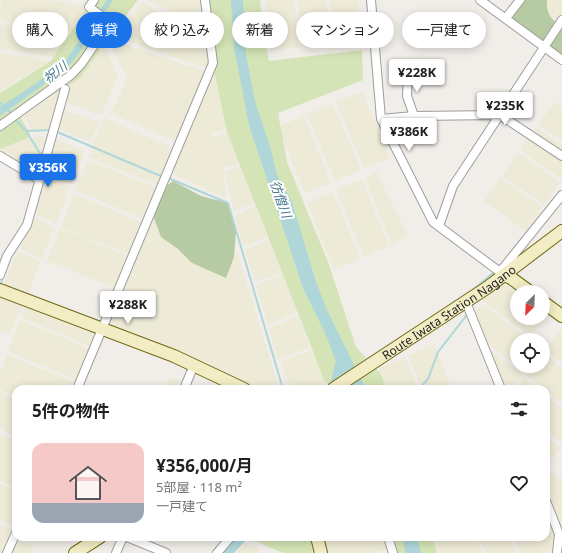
<!DOCTYPE html>
<html lang="ja">
<meta charset="utf-8">
<style>
:root{--surface:#fff;--page:#f2f2f2;--text:#202124;--muted:#757577;--accent:#1a73e8}
body{margin:0;font-family:"Noto Sans","Noto Sans JP",sans-serif;background:var(--page);color:var(--text);height:100vh;display:flex;flex-direction:column;font-size:15px;white-space:nowrap}
*{box-sizing:border-box;margin:0}
p{font-size:13px;color:var(--muted)}
.icon{flex:none;width:22px;height:22px;fill:none;stroke:currentColor;stroke-width:2;stroke-linecap:round;stroke-linejoin:round}
.map{position:relative;flex:1;overflow:hidden}
.details{position:absolute;left:12px;top:385px;width:538px;height:156px;display:flex;flex-direction:column;background:var(--surface);border-radius:12px;box-shadow:0 2px 10px #0003}
.details>*{flex:none}
.banner{position:absolute;left:12px;top:12px;width:538px;height:36px;display:flex;gap:8px}
.needle{width:26px;rotate:204deg}
.buttons{position:absolute;left:510px;top:285px;display:grid;gap:8px}
.buttons a{display:grid;place-items:center;width:40px;height:40px;border-radius:50%;background:var(--surface);box-shadow:0 2px 10px #0003;font-size:20px}
.price{position:absolute;translate:-50% -34px;padding:0 9px;border-radius:4px;background:#fff;color:#222;font-size:13px;line-height:26px;filter:drop-shadow(0 1px 2px #0008)}
.price::after{content:'';position:absolute;left:50%;top:24px;width:12px;height:9px;margin-left:-6px;background:inherit;clip-path:polygon(0 0,100% 0,50% 100%)}
.price.current{background:var(--accent);color:#fff}
ul{padding:0;list-style:none}
li{display:flex;align-items:center;gap:12px;height:100px;padding:0 20px}
li span{display:grid;place-items:center;flex:none;width:112px;height:80px;border-radius:12px;color:#555}
li>.icon{margin-inline-start:auto}
span .icon{width:48px;height:48px;fill:#fffc;stroke-width:1}
li b{font-size:17px}
h2{display:flex;justify-content:space-between;align-items:center;height:48px;padding:0 20px;font-size:17px}
.chip{padding:0 14px;border-radius:18px;background:var(--surface);box-shadow:0 2px 10px #0003;font-size:14px;line-height:36px}
.chip.current{background:var(--accent);color:#fff}
.map>svg:first-child{display:block}
.farmland{fill:#edead7}
.grass{fill:#d5e4b6}
.forest{fill:#b6cba3}
.water{fill:#afd7d9}
.lines{fill:none;stroke-linecap:round;stroke-linejoin:round}
.stream{stroke:#afd7d9;stroke-width:2}
.river{stroke:#afd7d9;stroke-width:13}
.street-casing{stroke:#9e9e9e;stroke-width:10}
.secondary-casing{stroke:#6f6812;stroke-width:14}
.street{stroke:#fff;stroke-width:8}
.secondary{stroke:#f3edc5;stroke-width:12}
.labels{text-anchor:middle;dominant-baseline:central;stroke-width:4;stroke-linejoin:round;paint-order:stroke}
.street-label{font-size:12px;fill:#212121;stroke:#fff}
.water-label{font-size:13px;font-style:italic;fill:#4d7b90;stroke:#fff}
</style>
<div class="map">
<svg width="562" height="553" viewBox="0 0 562 553">
<rect width="100%" height="100%" fill="#f1ede9"/>
<path class="farmland" d="M1,0H51L89,7L72,33L0,20Z
M147,0H205L207,27Z
M265,0H294L299,47L271,50Z
M298,0H326L331,43L303,46Z
M329,0H357L362,39L334,42Z
M547,0H562V26L553,20L547,7Z
M142,2L208,37L226,128L210,135L211,138L227,132L239,163L223,168L226,198L173,174L190,123L180,143L111,113L127,79L108,39L209,73L210,69L115,37Z
M0,24L71,38L55,57L0,49Z
M104,44L118,76L101,115L62,101L60,109L99,122L90,142L56,128L32,130L23,114L65,89Z
M0,53L51,61L0,91Z
M362,92L390,158L364,168L336,102Z
M554,102L562,107V141L538,125Z
M333,104L361,170L335,181L307,114Z
M304,116L331,183L305,193L278,127Z
M104,118L174,149L158,185L88,157Z
M536,127L562,145V179L520,150Z
M40,137L60,141L85,151L71,185L38,171L35,178L0,156V149L23,139Z
M518,153L560,182L544,205L502,176Z
M88,160L156,188L144,219L75,190Z
M241,166L254,203L234,211L224,172Z
M376,171L408,236L392,245L365,178Z
M46,178L70,187L56,224L36,214Z
M500,178L542,207L526,231L484,201Z
M362,180L389,246L364,257L336,190Z
M333,192L360,259L334,269L307,203Z
M74,194L143,223L130,255L61,227Z
M255,206L267,237L243,246L235,216Z
M36,218L54,228L42,259L20,248Z
M154,218L161,237L183,253L192,263L226,278L230,263L237,251L279,389H241L103,328L94,348L21,317L29,300L103,328Z
M60,228L130,257L117,289L47,261Z
M269,240L282,273L255,282L245,250Z
M18,251L40,262L28,295L3,286Z
M284,275L297,312L268,325L256,285Z
M503,283L517,293V318H543V311L547,314L530,336L482,300Z
M0,294L23,302L10,335L0,331Z
M483,304L529,340H517V366H530L525,372L489,345L471,315Z
M298,316L310,347L278,359L269,328Z
M21,320L89,349L77,380L8,351Z
M562,328V363L545,350Z
M434,345L452,389H422L408,355Z
M484,345L522,374L511,389H501Z
M312,350L325,382L313,389H292L280,362Z
M543,353L562,368V403L526,375L533,366H543Z
M7,355L76,383L74,389H16V396L0,390V372Z
M405,357L418,389H387L379,368Z
M170,377L187,384L184,389H164Z
M524,378L538,389H516Z
M0,392L16,399V436L0,429Z
M546,395L562,408V443L546,431Z
M0,435L16,441L15,471L16,487L0,481Z
M546,437L561,449L546,466Z
M551,471L562,480V531L546,501V476Z
M0,484L16,491V527L0,520Z
M546,511L555,535L553,550L544,553H520L513,537H546Z
M0,524L16,531L14,538L34,546L31,553H0Z
M325,537H390L393,547L377,553H321L317,540Z
M434,537H475L482,553H439Z
M479,537H509L516,553H486Z
M246,543L260,549L259,553H235Z"/>
<path class="grass" d="M93,0H138L104,44L80,78L20,116L32,138L27,132L28,138L0,149V93L51,61Z
M209,0H260L263,32L269,61L362,50L363,80L278,113L287,162L328,262L356,347L381,374L386,389H338L325,382L227,132L215,75Z
M245,537H310L313,553H283Z
M390,537H433L437,553H395Z"/>
<path class="forest" d="M521,0H547C546,12 551,21 562,26V60L519,28L513,18Z
M173,181L201,196L228,203L236,232L234,257L226,278L192,263L178,249L161,237L154,218L159,192Z"/>
<path class="water" d="M107,0H113L76,57L67,68L0,116V107L35,84L66,60Z
M231,0H243L246,54L255,101L271,150L277,175L292,202L316,282L327,310L366,389H347L325,333L303,288L249,125L234,48Z
M402,537H417L421,553H406Z"/>
<g class="lines">
<path class="stream" d="M0,102L12,114
M14,118L26,131L43,158
M26,131L51,130
M55,131L163,177
M168,178L228,203L283,389
M35,210L38,201
M0,286L3,276
M473,290L494,272
M419,389L428,379L438,352L466,316V311"/>
<path class="river" d="M336,389L342,363
M225,553L240,537"/>
<g class="street-casing">
<path id="street" d="M371,0L381,119L433,222L504,275
M480,0L562,60
M506,18L520,0
M408,71L407,96L414,116
M381,119L414,116L500,115L562,156
M0,126L71,75L82,63L110,22L89,7L94,0
M0,156L40,180
M439,226L453,186L562,20
M500,272L562,195
M0,275L7,256L27,225L65,89
M466,302L501,389
M77,389L213,63L205,0
M184,389L194,365
M546,501L559,534L557,553
M127,537L166,553
M388,537L393,553
M7,553L16,533
M116,553L123,537
M217,553L230,538L227,537"/>
</g>
<g class="secondary-casing">
<g id="secondary">
<path d="M504,275L511,278L530,292"/>
<path d="M0,290L174,356L244,389"/>
<path d="M543,302L562,316"/>
<path id="s1" d="M333,389L488,287L562,231"/>
<path d="M317,537L321,553"/>
<path d="M75,553L100,537"/>
</g>
</g>
<use href="#street" class="street"/>
<use href="#secondary" class="secondary"/>
</g>
<g class="labels">
<g class="street-label">
<text stroke="none"><textPath href="#s1" startOffset="139">Route Iwata Station Nagano</textPath></text>
</g>
<g class="water-label">
<text transform="translate(55 72) rotate(-38)">祝川</text>
<text transform="translate(281 199) rotate(70)">彷僧川</text>
</g>
</g>
</svg>
<div class="buttons">
<a><svg class="needle" viewBox="-14 -14 28 28"><path d="M0-13l5 13h-10z" fill="#e53935"/><path d="M0 13l5-13h-10z" fill="#757577"/></svg></a>
<a><svg class="icon" aria-label="locate" viewBox="0 0 24 24"><circle cx="12" cy="12" r="6"/><path d="M12 2v4M12 18v4M2 12h4M18 12h4"/></svg></a>
</div>
<b class="price" style="left:417px;top:93px">¥228K</b>
<b class="price" style="left:505px;top:126px">¥235K</b>
<b class="price" style="left:409px;top:152px">¥386K</b>
<b class="price current" style="left:48px;top:188px">¥356K</b>
<b class="price" style="left:128px;top:325px">¥288K</b>
<div class="banner">
<a class="chip">購入</a>
<a class="chip current">賃貸</a>
<a class="chip">絞り込み</a>
<a class="chip">新着</a>
<a class="chip">マンション</a>
<a class="chip">一戸建て</a>
</div>
<section class="details">
<h2>5件の物件<svg class="icon" aria-label="filters" viewBox="0 0 24 24"><path d="M4 7h16M4 17h16"/><circle cx="9" cy="7" r="2"/><circle cx="15" cy="17" r="2"/></svg></h2>
<ul>
<li><span style="background:linear-gradient(#f6c9c9 75%,#9aa5b1 0)"><svg class="icon" aria-label="home" viewBox="0 0 24 24"><path d="M3 11l9-7 9 7M6 9v11h12V9"/></svg></span><div><b>¥356,000/月</b><p>5部屋 · 118 m²</p><p>一戸建て</p></div><svg class="icon" aria-label="heart" viewBox="0 0 24 24"><path d="M12 20l-8-8c-3-5 5-10 8-4 3-6 11-1 8 4z"/></svg></li>
</ul>
</section>
</div>
